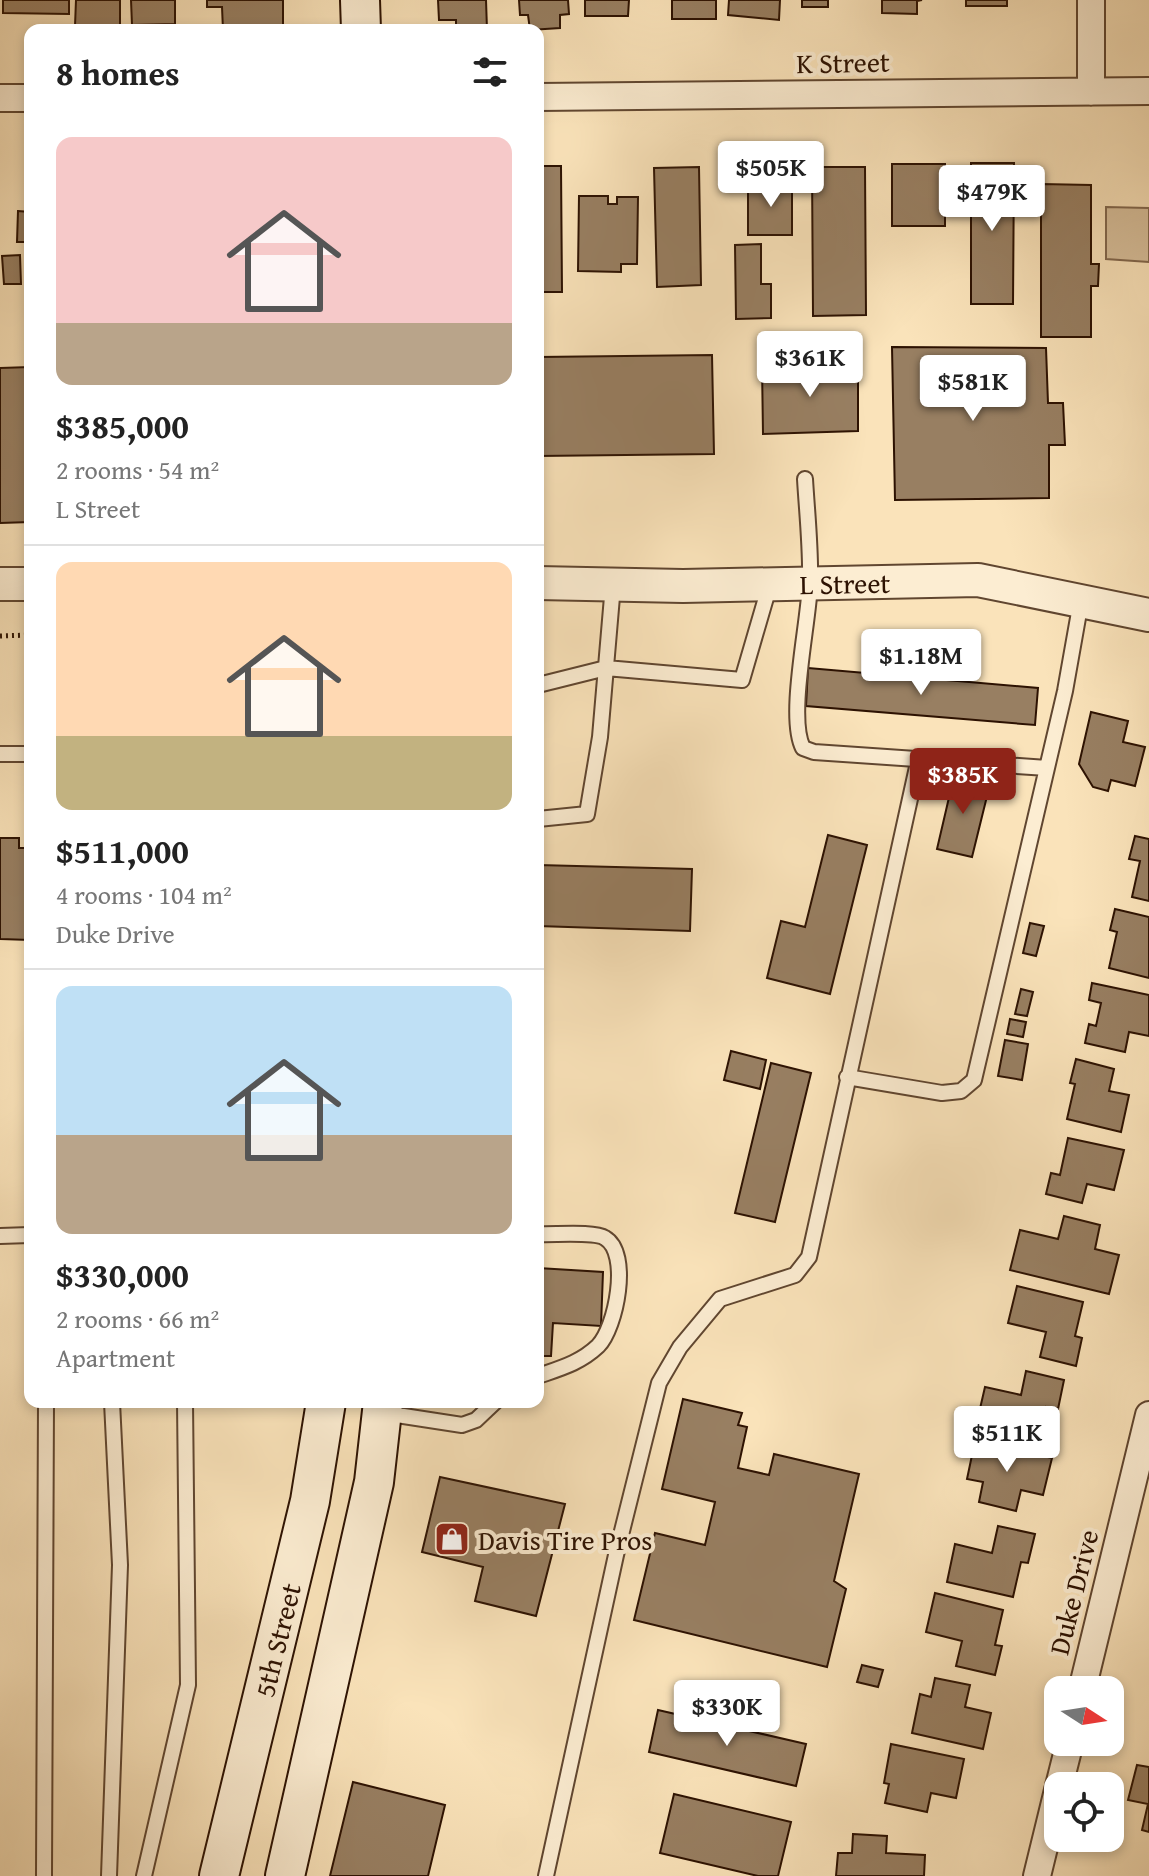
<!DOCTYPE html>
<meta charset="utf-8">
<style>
:root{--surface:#fff;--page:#f2f2f2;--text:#222;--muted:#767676;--line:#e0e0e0;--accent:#8f2418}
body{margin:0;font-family:"Gentium Book Plus",serif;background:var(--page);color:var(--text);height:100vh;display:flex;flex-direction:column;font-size:30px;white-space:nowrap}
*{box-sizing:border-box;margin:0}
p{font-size:26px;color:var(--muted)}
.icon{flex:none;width:44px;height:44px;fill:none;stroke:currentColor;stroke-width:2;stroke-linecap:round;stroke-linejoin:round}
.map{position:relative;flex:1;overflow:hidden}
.panel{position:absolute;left:24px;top:24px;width:520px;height:1384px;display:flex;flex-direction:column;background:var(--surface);border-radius:16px;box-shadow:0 4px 12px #0003}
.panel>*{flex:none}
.needle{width:52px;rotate:102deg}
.fabs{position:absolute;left:1044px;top:1676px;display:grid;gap:16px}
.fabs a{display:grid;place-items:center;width:80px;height:80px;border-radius:16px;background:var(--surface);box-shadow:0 4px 12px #0003;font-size:40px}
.price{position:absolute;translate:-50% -68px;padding:0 18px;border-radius:8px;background:#fff;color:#222;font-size:26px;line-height:52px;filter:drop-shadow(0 2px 4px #0008)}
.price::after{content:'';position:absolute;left:50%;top:48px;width:24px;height:18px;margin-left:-12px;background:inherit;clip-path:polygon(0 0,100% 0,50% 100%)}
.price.active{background:var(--accent);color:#fff}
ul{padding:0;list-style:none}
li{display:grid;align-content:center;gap:16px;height:424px;padding:0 32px}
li+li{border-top:2px solid var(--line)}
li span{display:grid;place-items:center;height:248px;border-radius:16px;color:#555}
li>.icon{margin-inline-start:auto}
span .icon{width:144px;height:144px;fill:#fffc;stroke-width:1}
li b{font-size:34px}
h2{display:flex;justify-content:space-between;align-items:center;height:96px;padding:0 32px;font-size:34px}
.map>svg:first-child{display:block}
.green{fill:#d7bf9b;stroke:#82684e;stroke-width:2}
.building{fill:#987f62;stroke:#2d1202;stroke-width:2}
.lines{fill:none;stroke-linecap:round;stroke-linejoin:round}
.service-casing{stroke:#604630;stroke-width:18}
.minor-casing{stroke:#604630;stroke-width:30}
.tertiary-casing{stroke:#604630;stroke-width:36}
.secondary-casing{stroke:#2d1202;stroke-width:42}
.path{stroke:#2d1202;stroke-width:5;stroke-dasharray:2 4;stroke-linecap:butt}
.service{stroke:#fcedd2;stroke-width:14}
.minor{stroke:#fcedd2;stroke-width:26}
.tertiary{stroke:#fcedd2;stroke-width:32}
.secondary{stroke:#fcedd2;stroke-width:38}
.labels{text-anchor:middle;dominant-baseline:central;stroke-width:8;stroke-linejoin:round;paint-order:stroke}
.street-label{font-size:28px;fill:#2d1202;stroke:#fcedd2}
.poi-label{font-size:28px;fill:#2d1202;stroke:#fcedd2;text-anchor:start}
</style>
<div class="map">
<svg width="1149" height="1876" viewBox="0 0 1149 1876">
<rect width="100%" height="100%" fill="#fae3ba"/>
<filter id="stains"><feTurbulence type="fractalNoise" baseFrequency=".0025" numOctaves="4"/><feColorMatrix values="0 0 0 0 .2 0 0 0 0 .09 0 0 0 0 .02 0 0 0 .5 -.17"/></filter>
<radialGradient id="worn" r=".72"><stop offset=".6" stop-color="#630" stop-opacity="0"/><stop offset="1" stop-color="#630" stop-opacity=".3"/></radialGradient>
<path class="green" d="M1106,207L1149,208V262L1106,259Z"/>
<path class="building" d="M3,0H69V14L3,13Z
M76,0H120V26H75Z
M131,0H175V24L132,25Z
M207,0H283V30H223L222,7H207Z
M438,0H486L487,30H456V20H439Z
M519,0H568L569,14L560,15V28L530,30L528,15H520Z
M585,0H629L628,16H585Z
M672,0H716V19H672Z
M729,0H780L779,20L728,15Z
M802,0H828V7H802Z
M882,0H922L917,1V14L882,13Z
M966,0H1007V6H966Z
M971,163H1014L1013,304H971Z
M892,164H945V226H892Z
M538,166H561L562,292H538Z
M699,167L701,285L657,287L654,168Z
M812,167H865L866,315L813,316Z
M768,178L792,179V235H748V187L768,188Z
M1041,184L1091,185V264H1099L1098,286H1091V337H1041Z
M579,196H608V204H617V197H638L637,264H621V272L578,271Z
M18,211L30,212V242H17Z
M761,244V284H771V318L736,319L735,245Z
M20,255L21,284H4L2,256Z
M892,347L1046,348L1048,403H1063L1065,445H1049V498L895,500Z
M712,355L714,454L538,456V357Z
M762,365H858V431L763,434Z
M30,367V522L0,523V368Z
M808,668L1038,688L1035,725L806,706Z
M1091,712L1128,721L1123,742L1145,747L1135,786L1111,780L1108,791L1093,787L1079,764Z
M954,776L990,784L972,857L937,849Z
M828,835L867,845L830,994L767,978L781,921L805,927Z
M1135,836L1149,839V901L1132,897L1140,861L1129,859Z
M0,838H19V848H30V940L0,939Z
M538,865L692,869L690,931L538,926Z
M1115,909L1149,917V978L1109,968L1117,932L1110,930Z
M1030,923L1044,926L1036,956L1023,953Z
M1092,983L1149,995V1036L1129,1032L1125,1052L1085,1043L1089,1024L1096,1026L1101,1003L1089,1000Z
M1021,989L1033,992L1027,1016L1015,1014Z
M1010,1019L1026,1022L1023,1037L1007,1034Z
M1005,1040L1028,1044L1022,1080L998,1076Z
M731,1051L766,1060L760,1089L724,1080Z
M1076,1059L1114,1069L1109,1091L1129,1095L1121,1132L1067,1119L1075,1084L1070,1083Z
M771,1063L811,1073L775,1222L735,1213Z
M1068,1138L1124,1150L1114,1190L1087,1184L1082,1203L1046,1194L1051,1173L1060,1175Z
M1064,1216L1100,1225L1095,1249L1119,1255L1109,1294L1010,1270L1020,1230L1058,1239Z
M538,1268L603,1272L601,1326L553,1323L551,1356H538Z
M1017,1286L1083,1302L1075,1336L1082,1338L1076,1366L1040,1357L1046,1332L1008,1323Z
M1026,1371L1064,1380L1058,1409L1046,1407L1039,1440L976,1426L985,1387L1021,1395Z
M683,1399L742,1413L738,1425L747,1427L738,1468L769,1475L774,1454L859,1474L834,1581L846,1589L827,1667L634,1620L655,1533L705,1545L715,1502L662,1489Z
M975,1441L1052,1458L1043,1495L1021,1490L1016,1511L979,1502L983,1482L967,1479Z
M440,1477L565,1504L536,1616L475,1601L483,1567L422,1552Z
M998,1526L1035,1534L1028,1563L1021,1562L1013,1597L947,1582L955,1544L992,1553Z
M935,1593L1003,1610L995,1645L1002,1646L995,1675L956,1666L962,1641L926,1632Z
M862,1665L883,1670L878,1687L857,1682Z
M935,1678L970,1685L965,1707L991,1713L983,1749L912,1733L920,1694L931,1697Z
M658,1710L806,1744L796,1786L649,1752Z
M891,1744L964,1759L956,1798L931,1793L927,1812L885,1803L889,1784L884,1783Z
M1137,1765L1149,1767V1832L1142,1830L1148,1804L1128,1800Z
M353,1782L445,1805L428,1876H330Z
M674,1794L791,1822L778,1876H758L660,1853Z
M853,1834L887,1836L886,1853L925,1855L924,1876H836L838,1853H852Z"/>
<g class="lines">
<g class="service-casing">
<path id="service" d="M805,479C807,513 811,549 810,583C809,622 787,717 803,748L814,752L1047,768
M538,685L606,668L742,680L770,584
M0,754H30
M538,819L587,814L600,737L613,585
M847,1077L942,1093L961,1091L974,1080L1065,691L1081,601
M538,1234C553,1235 594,1231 605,1238C631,1253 616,1328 598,1346C580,1363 561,1368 538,1376
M0,1236L30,1235
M384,1413L462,1425L476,1420L495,1402
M44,1876L46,1402
M109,1876L120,1565L112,1402
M144,1876L188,1685L185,1402
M546,1876L616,1555L659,1383L680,1347L720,1299L795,1275L809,1257L919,758"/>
</g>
<g class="minor-casing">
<path id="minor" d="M1091,92V0
M538,97L1149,91
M0,98H30
M1082,1690L1149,1415
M1059,1786L1070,1742
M1037,1876L1058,1790"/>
</g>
<g class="tertiary-casing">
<path id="tertiary" d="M538,583L683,586L978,580L1149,615
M0,584H30"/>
</g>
<g class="secondary-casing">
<path id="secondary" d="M360,0L361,30
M219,1876L310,1501L326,1402
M285,1876L374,1482L383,1402"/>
</g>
<path class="path" d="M0,636L30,635"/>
<use href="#service" class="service"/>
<use href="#minor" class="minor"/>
<use href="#tertiary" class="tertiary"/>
<use href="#secondary" class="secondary"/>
</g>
<defs>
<g id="shop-square" transform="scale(1.8)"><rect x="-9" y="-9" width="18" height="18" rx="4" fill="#8f2418" stroke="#fcedd2"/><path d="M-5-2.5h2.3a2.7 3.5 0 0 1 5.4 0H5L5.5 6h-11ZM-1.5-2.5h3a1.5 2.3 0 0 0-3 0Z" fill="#fff"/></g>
</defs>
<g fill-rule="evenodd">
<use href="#shop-square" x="452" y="1539"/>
</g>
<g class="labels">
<g class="street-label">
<text transform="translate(843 62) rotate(-1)">K Street</text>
<text transform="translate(845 583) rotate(-1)">L Street</text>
<text transform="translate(1073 1592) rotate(-76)">Duke Drive</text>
<text transform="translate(277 1640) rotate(-76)">5th Street</text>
</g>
<g class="poi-label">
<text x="478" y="1539">Davis Tire Pros</text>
</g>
</g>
<rect width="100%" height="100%" filter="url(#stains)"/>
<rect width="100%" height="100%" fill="url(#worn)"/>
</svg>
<div class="fabs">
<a><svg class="needle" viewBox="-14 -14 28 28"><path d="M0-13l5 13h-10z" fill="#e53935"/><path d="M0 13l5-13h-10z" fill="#767676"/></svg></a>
<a><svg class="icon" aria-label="locate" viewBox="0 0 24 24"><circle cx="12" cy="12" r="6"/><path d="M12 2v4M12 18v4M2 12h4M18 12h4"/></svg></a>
</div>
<b class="price" style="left:771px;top:209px">$505K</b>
<b class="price" style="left:992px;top:233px">$479K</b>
<b class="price" style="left:810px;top:399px">$361K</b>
<b class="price" style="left:973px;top:423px">$581K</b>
<b class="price" style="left:921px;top:697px">$1.18M</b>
<b class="price active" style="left:963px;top:816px">$385K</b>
<b class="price" style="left:1007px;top:1474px">$511K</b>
<b class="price" style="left:727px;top:1748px">$330K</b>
<section class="panel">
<h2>8 homes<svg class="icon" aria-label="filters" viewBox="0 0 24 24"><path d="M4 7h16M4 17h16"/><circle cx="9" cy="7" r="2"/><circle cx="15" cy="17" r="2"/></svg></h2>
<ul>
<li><span style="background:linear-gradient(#f6c9c9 75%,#b9a48a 0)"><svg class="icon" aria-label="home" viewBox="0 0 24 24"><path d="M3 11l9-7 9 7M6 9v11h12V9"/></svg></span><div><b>$385,000</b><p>2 rooms · 54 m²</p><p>L Street</p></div></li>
<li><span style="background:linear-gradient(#ffd9b3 70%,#c2b280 0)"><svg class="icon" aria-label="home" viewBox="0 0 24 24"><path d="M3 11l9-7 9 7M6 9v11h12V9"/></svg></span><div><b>$511,000</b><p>4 rooms · 104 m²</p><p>Duke Drive</p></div></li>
<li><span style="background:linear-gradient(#bfe0f5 60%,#b9a48a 0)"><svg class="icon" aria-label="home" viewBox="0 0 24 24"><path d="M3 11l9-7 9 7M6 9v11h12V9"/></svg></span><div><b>$330,000</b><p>2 rooms · 66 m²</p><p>Apartment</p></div></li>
</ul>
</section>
</div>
